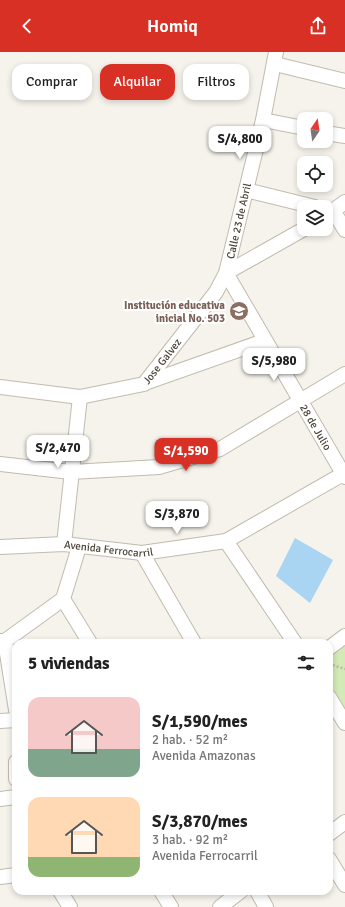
<!DOCTYPE html>
<html lang="es">
<meta charset="utf-8">
<style>
:root{--surface:#fff;--page:#f6f6f6;--text:#222;--muted:#767676;--accent:#d93025}
body{margin:0;font-family:Signika,sans-serif;background:var(--page);color:var(--text);height:100vh;display:flex;flex-direction:column;font-size:15px;white-space:nowrap}
*{box-sizing:border-box;margin:0}
p{font-size:13px;color:var(--muted)}
.icon{flex:none;width:22px;height:22px;fill:none;stroke:currentColor;stroke-width:2;stroke-linecap:round;stroke-linejoin:round}
.map{position:relative;flex:1;overflow:hidden}
.sheet{position:absolute;left:12px;top:587px;width:321px;height:256px;display:flex;flex-direction:column;background:var(--surface);border-radius:12px;box-shadow:0 2px 6px #0003}
.sheet>*{flex:none}
.guide{position:absolute;left:12px;top:12px;width:321px;height:36px;display:flex;gap:8px}
.needle{width:26px;rotate:13deg}
.fabs{position:absolute;left:297px;top:60px;display:grid;gap:8px}
.fabs a{display:grid;place-items:center;width:36px;height:36px;border-radius:8px;background:var(--surface);box-shadow:0 2px 6px #0003;font-size:20px}
.price{position:absolute;translate:-50% -34px;padding:0 9px;border-radius:8px;background:#fff;color:#222;font-size:13px;line-height:26px;filter:drop-shadow(0 1px 2px #0008)}
.price::after{content:'';position:absolute;left:50%;top:24px;width:12px;height:9px;margin-left:-6px;background:inherit;clip-path:polygon(0 0,100% 0,50% 100%)}
.price.active{background:var(--accent);color:#fff}
ul{padding:0;list-style:none}
li{display:flex;align-items:center;gap:12px;height:100px;padding:0 16px}
li span{display:grid;place-items:center;flex:none;width:112px;height:80px;border-radius:12px;color:#555}
li>.icon{margin-inline-start:auto}
span .icon{width:48px;height:48px;fill:#fffc;stroke-width:1}
li b{font-size:17px}
h2{display:flex;justify-content:space-between;align-items:center;height:48px;padding:0 16px;font-size:17px}
.chip{padding:0 14px;border-radius:12px;background:var(--surface);box-shadow:0 2px 6px #0003;font-size:14px;line-height:36px}
.chip.active{background:var(--accent);color:#fff}
header{display:flex;justify-content:space-between;align-items:center;height:52px;padding:0 16px;background:var(--accent);color:#fff;font-size:18px;font-weight:600}
.map>svg:first-child{display:block}
.green{fill:#d2eab5}
.water{fill:#a9d4f2}
.lines{fill:none;stroke-linecap:round;stroke-linejoin:round}
.minor-casing{stroke:#c2bbae;stroke-width:16}
.path{stroke:#c4b79f;stroke-width:2.5;stroke-dasharray:2 2;stroke-linecap:butt}
.minor{stroke:#fff;stroke-width:14}
.labels{text-anchor:middle;dominant-baseline:central;stroke-width:4;stroke-linejoin:round;paint-order:stroke}
.street-label{font-size:11px;fill:#4b4439;stroke:#fff}
.education-label{font-size:11px;font-weight:bold;fill:#785e54;stroke:#fff;text-anchor:end}
</style>
<header><svg class="icon" aria-label="back" viewBox="0 0 24 24"><path d="M15 5l-7 7 7 7"/></svg>Homiq<svg class="icon" aria-label="share" viewBox="0 0 24 24"><path d="M12 15V3M7 8l5-5 5 5M5 13v7h14v-7"/></svg></header>
<div class="map">
<svg width="345" height="855" viewBox="0 0 345 855">
<rect width="100%" height="100%" fill="#f6f3ec"/>
<path class="green" d="M345,589V656L329,631V599Z"/>
<path class="water" d="M295,486L333,508L310,551L276,524Z"/>
<g class="lines">
<g class="minor-casing">
<g id="minor">
<path id="s1" d="M276,0L263,68L226,221L345,425"/>
<path d="M275,12L345,29"/>
<path d="M263,68L304,76"/>
<path d="M326,81L345,84"/>
<path d="M246,138L315,155"/>
<path d="M326,158L334,160L345,178"/>
<path d="M326,164L345,150"/>
<path d="M145,331L264,289"/>
<path id="s2" d="M0,335L80,345L144,332L216,240L226,221L304,177"/>
<path d="M0,412L71,420L159,415L220,397L345,322"/>
<path d="M226,489L295,591"/>
<path d="M64,492L80,345"/>
<path id="s3" d="M0,495L64,492L142,501L226,489L343,422"/>
<path d="M79,495L63,547L90,591"/>
<path d="M142,501L194,591"/>
<path d="M0,589H5L63,547"/>
<path d="M5,589L16,658"/>
<path d="M329,596L345,584"/>
<path d="M329,645L345,671"/>
<path d="M0,669L16,668"/>
<path d="M16,710V727"/>
<path d="M0,747L16,745"/>
<path d="M329,782L345,770"/>
<path d="M329,807L345,833"/>
<path d="M0,825L16,823"/>
<path d="M60,839L70,855"/>
<path d="M161,839L171,855"/>
<path d="M257,839L266,855"/>
<path d="M220,855L241,839"/>
</g>
</g>
<path class="path" d="M329,612L345,617
M329,625L333,632"/>
<use href="#minor" class="minor"/>
</g>
<defs>
<g id="school-disc" transform="scale(1)"><circle r="9.5" fill="#8d6e63" stroke="#fff"/><path d="M0-5L7-2L0 1L-7-2ZM-4 1L0 2.5L4 1V4Q0 6-4 4Z" fill="#fff"/></g>
</defs>
<g fill-rule="evenodd">
<use href="#school-disc" x="239" y="259"/>
</g>
<g class="labels">
<g class="street-label">
<text transform="translate(239 169) rotate(-77)">Calle 23 de Abril</text>
<text stroke="none"><textPath href="#s2" startOffset="175">Jose Galvez</textPath></text>
<text stroke="none"><textPath href="#s1" startOffset="405">28 de Julio</textPath></text>
<text stroke="none"><textPath href="#s3" startOffset="109">Avenida Ferrocarril</textPath></text>
</g>
<g class="education-label">
<text x="225" y="253">Institución educativa<tspan x="225" dy="13">inicial No. 503</tspan></text>
</g>
</g>
</svg>
<div class="fabs">
<a><svg class="needle" viewBox="-14 -14 28 28"><path d="M0-13l5 13h-10z" fill="#e53935"/><path d="M0 13l5-13h-10z" fill="#767676"/></svg></a>
<a><svg class="icon" aria-label="locate" viewBox="0 0 24 24"><circle cx="12" cy="12" r="6"/><path d="M12 2v4M12 18v4M2 12h4M18 12h4"/></svg></a>
<a><svg class="icon" aria-label="layers" viewBox="0 0 24 24"><path d="M12 4l9 5-9 5-9-5zM3 14l9 5 9-5"/></svg></a>
</div>
<b class="price" style="left:240px;top:108px">S/4,800</b>
<b class="price" style="left:274px;top:330px">S/5,980</b>
<b class="price" style="left:58px;top:417px">S/2,470</b>
<b class="price active" style="left:186px;top:420px">S/1,590</b>
<b class="price" style="left:177px;top:483px">S/3,870</b>
<div class="guide">
<a class="chip">Comprar</a>
<a class="chip active">Alquilar</a>
<a class="chip">Filtros</a>
</div>
<section class="sheet">
<h2>5 viviendas<svg class="icon" aria-label="filters" viewBox="0 0 24 24"><path d="M4 7h16M4 17h16"/><circle cx="9" cy="7" r="2"/><circle cx="15" cy="17" r="2"/></svg></h2>
<ul>
<li><span style="background:linear-gradient(#f6c9c9 65%,#7fa58c 0)"><svg class="icon" aria-label="home" viewBox="0 0 24 24"><path d="M3 11l9-7 9 7M6 9v11h12V9"/></svg></span><div><b>S/1,590/mes</b><p>2 hab. · 52 m²</p><p>Avenida Amazonas</p></div></li>
<li><span style="background:linear-gradient(#ffd9b3 75%,#8fb573 0)"><svg class="icon" aria-label="home" viewBox="0 0 24 24"><path d="M3 11l9-7 9 7M6 9v11h12V9"/></svg></span><div><b>S/3,870/mes</b><p>3 hab. · 92 m²</p><p>Avenida Ferrocarril</p></div></li>
</ul>
</section>
</div>
